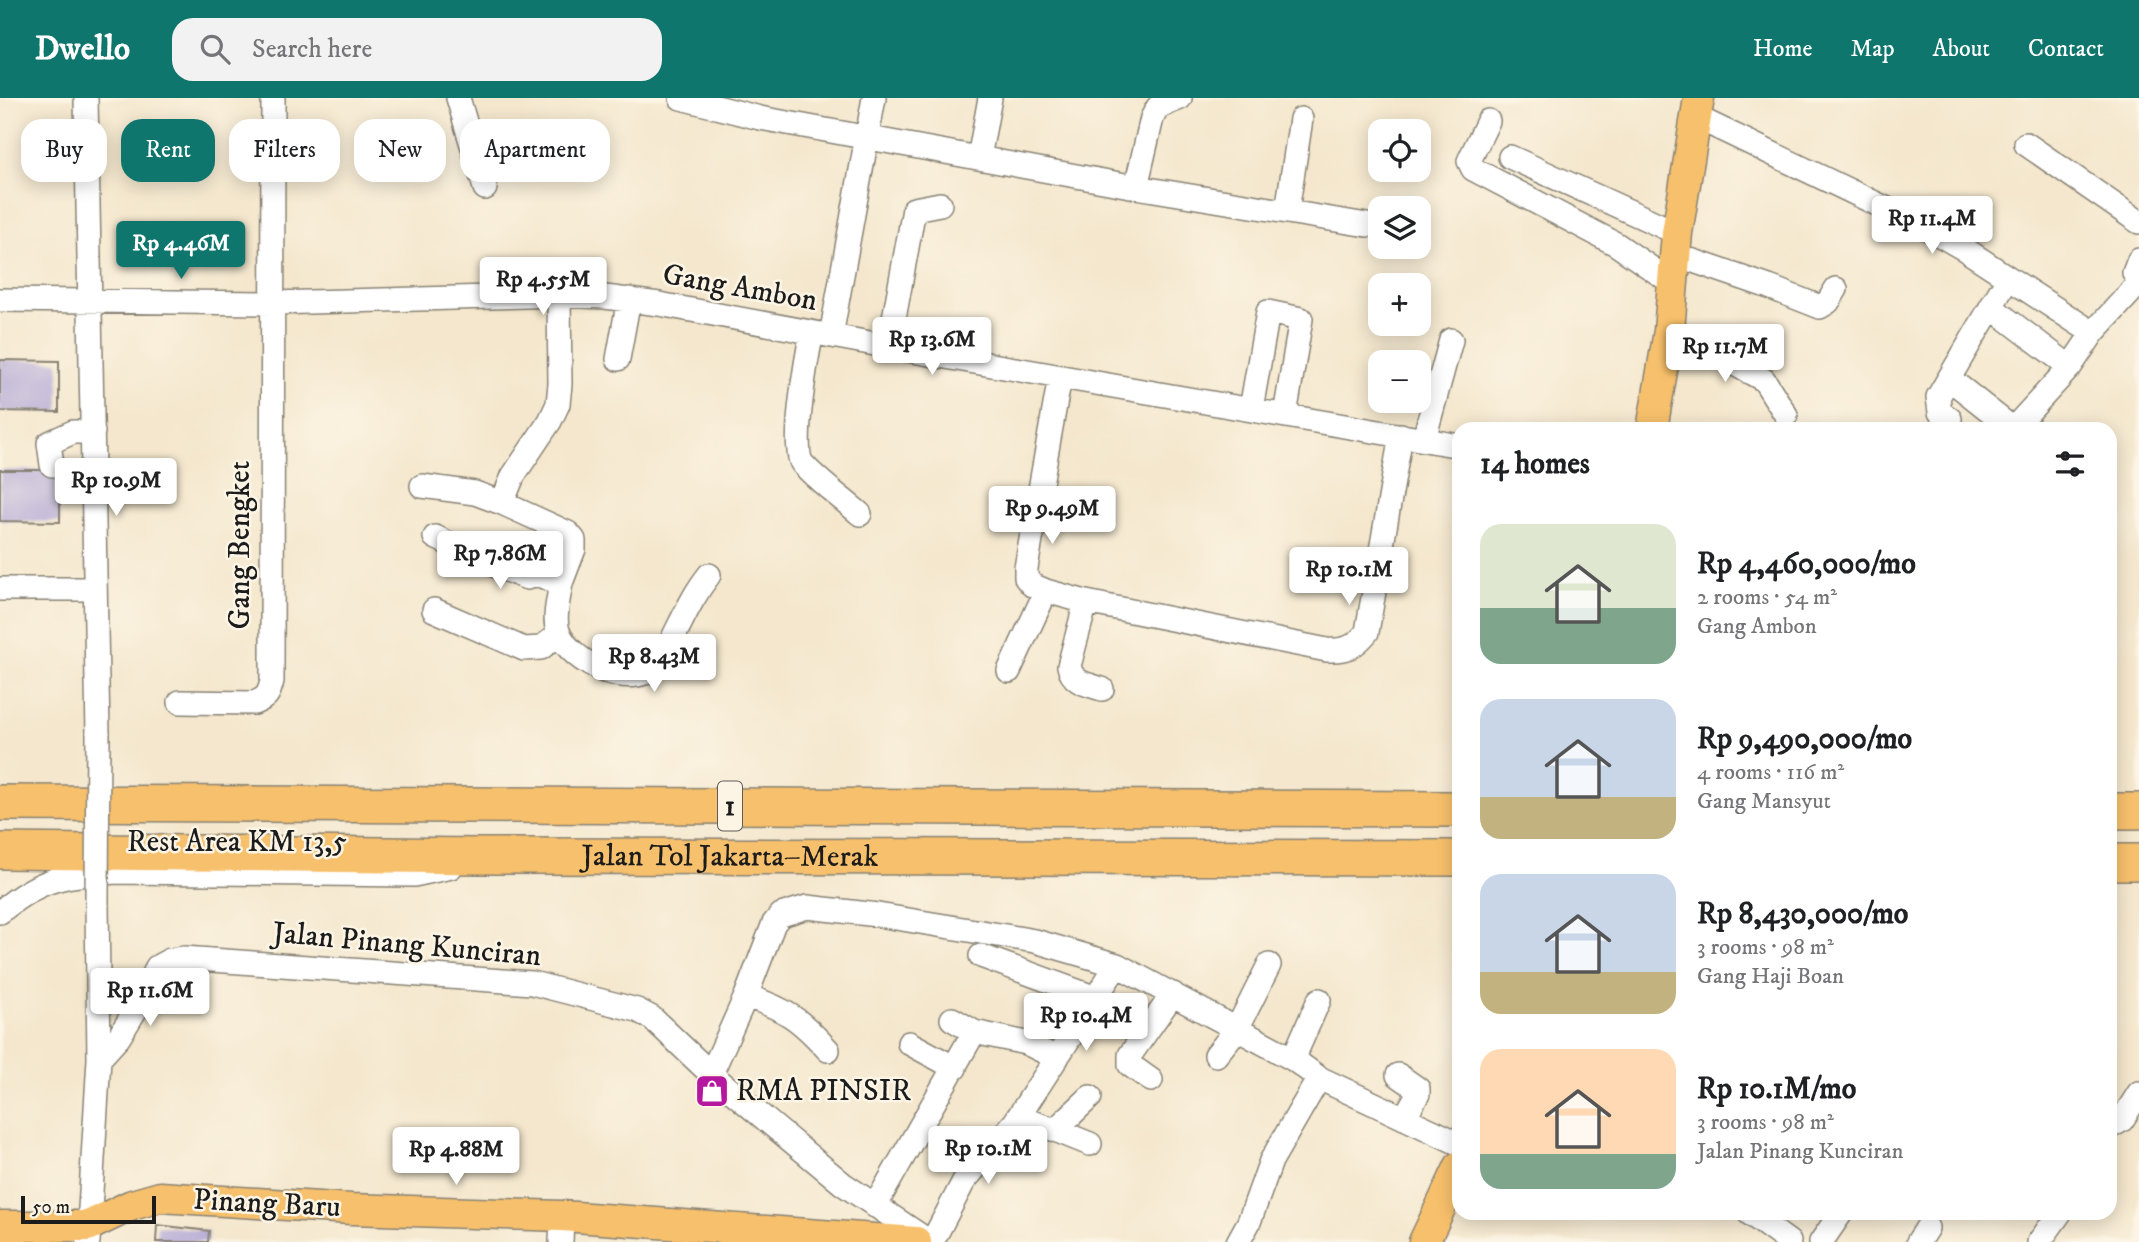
<!DOCTYPE html>
<meta charset="utf-8">
<style>
:root{--surface:#fff;--page:#f2f2f2;--text:#202124;--muted:#757577;--accent:#0f766e}
body{margin:0;font-family:"IM FELL DW Pica",serif;background:var(--page);color:var(--text);height:100vh;display:flex;flex-direction:column;font-size:26px;white-space:nowrap}
*{box-sizing:border-box;margin:0}
p{font-size:23px;color:var(--muted)}
.icon{flex:none;width:38px;height:38px;fill:none;stroke:currentColor;stroke-width:2;stroke-linecap:round;stroke-linejoin:round}
.map{position:relative;flex:1;overflow:hidden}
.panel{position:absolute;left:1452px;top:324px;width:665px;height:798px;display:flex;flex-direction:column;background:var(--surface);border-radius:21px;box-shadow:0 4px 18px #0003}
.panel>*{flex:none}
.hud{position:absolute;left:21px;top:21px;width:665px;height:63px;display:flex;gap:14px}
.fabs{position:absolute;left:1368px;top:21px;display:grid;gap:14px}
.fabs a{display:grid;place-items:center;width:63px;height:63px;border-radius:14px;background:var(--surface);box-shadow:0 4px 18px #0003;font-size:35px}
.scale{position:absolute;left:21px;bottom:18px;width:135px;box-sizing:border-box;padding-left:7px;border:4px solid #1c1c1c;border-top:0;font-size:19px;line-height:24px;white-space:nowrap;color:#1c1c1c;-webkit-text-stroke:5px #fcf5e5;paint-order:stroke}
.price{position:absolute;translate:-50% -60px;padding:0 16px;border-radius:7px;background:#fff;color:#222;font-size:23px;line-height:46px;filter:drop-shadow(0 2px 4px #0008)}
.price::after{content:'';position:absolute;left:50%;top:42px;width:21px;height:16px;margin-left:-10px;background:inherit;clip-path:polygon(0 0,100% 0,50% 100%)}
.price.on{background:var(--accent);color:#fff}
ul{padding:0;list-style:none}
li{display:flex;align-items:center;gap:21px;height:175px;padding:0 28px}
li span{display:grid;place-items:center;flex:none;width:196px;height:140px;border-radius:21px;color:#555}
li>.icon{margin-inline-start:auto}
span .icon{width:84px;height:84px;fill:#fffc;stroke-width:1}
li b{font-size:30px}
h2{display:flex;justify-content:space-between;align-items:center;height:84px;padding:0 28px;font-size:30px}
.tag{padding:0 24px;border-radius:21px;background:var(--surface);box-shadow:0 4px 18px #0003;font-size:24px;line-height:63px}
.tag.on{background:var(--accent);color:#fff}
header{display:flex;align-items:center;gap:42px;box-sizing:border-box;height:98px;padding:0 35px;background:var(--accent);color:#fff}
header strong{font-size:33px}
nav{display:flex;gap:38px;margin-inline-start:auto;font-size:24px}
.search{width:490px;height:63px;background:var(--page);display:flex;align-items:center;gap:18px;box-sizing:border-box;padding:0 24px;border-radius:21px;color:var(--muted);font-size:26px}
.map>svg:first-child{display:block}
.building{fill:#b7add7}
.lines{fill:none;stroke-linecap:round;stroke-linejoin:round}
.minor-casing{stroke:#888274;stroke-width:26}
.major-casing{stroke:#888274;stroke-width:33}
.highway-casing{stroke:#888274;stroke-width:38}
.minor{stroke:#fff;stroke-width:23}
.major{stroke:#f7c06c;stroke-width:30}
.highway{stroke:#f7c06c;stroke-width:35}
.minor-bridge-casing{stroke:#888274;stroke-width:26;stroke-linecap:butt}
.minor-bridge{stroke:#fff;stroke-width:23}
.labels{text-anchor:middle;dominant-baseline:central;stroke-width:5;stroke-linejoin:round;paint-order:stroke}
.shield{fill:#fcf5e5;stroke:#5f5d58;stroke-width:2}
.shield-label{font-size:28px;font-weight:bold;fill:#1c1c1c}
.street-label{font-size:30px;fill:#1c1c1c;stroke:#fcf5e5}
.poi-label{font-size:30px;fill:#1c1c1c;stroke:#fcf5e5;text-anchor:start}
</style>
<header>
<strong>Dwello</strong>
<div class="search"><svg class="icon" aria-label="search" viewBox="0 0 24 24"><circle cx="10" cy="10" r="6"/><path d="M15 15l6 6"/></svg>Search here</div>
<nav><a>Home</a><a>Map</a><a>About</a><a>Contact</a></nav>
</header>
<div class="map">
<svg width="2139" height="1144" viewBox="0 0 2139 1144">
<rect width="100%" height="100%" fill="#fcf5e5"/>
<filter id="ink" filterUnits="userSpaceOnUse"><feTurbulence type="fractalNoise" baseFrequency=".0143" numOctaves="2"/><feDisplacementMap in="SourceGraphic" scale="14" xChannelSelector="R" yChannelSelector="G"/><feConvolveMatrix kernelMatrix="1 2 1 2 8 2 1 2 1" color-interpolation-filters="sRGB"/></filter>
<filter id="wash" filterUnits="userSpaceOnUse"><feTurbulence type="fractalNoise" baseFrequency=".00686" numOctaves="4" result="noise"/><feDisplacementMap in="SourceGraphic" scale="28" xChannelSelector="R" yChannelSelector="G"/><feGaussianBlur stdDeviation="1.57" result="paint"/><feColorMatrix in="noise" values="0 0 0 0 0 0 0 0 0 0 0 0 0 0 0 0 0 1.4 0 .05"/><feComposite in="paint" operator="in"/></filter>
<g filter="url(#wash)">
<rect width="100%" height="100%" fill="#f4e7cd"/>
<g id="blocks">
<path class="building" d="M0,262L59,263V314L0,313Z
M0,372H60V424L0,423Z
M157,1127L209,1133L208,1144H156Z"/>
</g>
</g>
<g filter="url(#ink)">
<use href="#blocks" fill-opacity="0" stroke="#888274" stroke-width="2"/>
<g class="lines">
<g class="minor-casing">
<path id="minor" d="M86,0L98,636
M458,0L485,90
M681,0L760,20L1136,89L1367,127
M1696,19L1931,132L1966,152L2093,235L2139,185
M1488,23L1469,63L1473,71L1616,146L1674,186
M2026,46L2139,124
M1510,59L1677,135
M979,60L990,0
M1136,89L1152,20L1158,9L1180,0
M1287,113L1301,21
M1676,157L1769,189L1820,209L1828,204L1836,191
M2008,180L1991,209L2070,269
M2139,185L2134,175L2139,162
M559,197L560,286L558,306L550,323L513,378L502,405L568,435L574,442V451L561,485
M0,202L273,205L559,197L605,199L659,206L940,258L1460,348
M1669,233L1681,237L1764,282L1786,317
M812,235C807,257 791,349 802,365C813,379 845,403 860,416
M831,238L874,0
M889,248L914,111L940,106
M618,261L629,201
M1060,279L1026,470V480L1032,487L1046,493L1086,504L1327,552C1346,553 1355,549 1367,534L1401,337
M1951,282L2013,331
M1251,311L1268,214L1301,221L1285,317
M1950,321L1940,314L1938,299L1991,209
M2013,331L2070,269L2093,235
M1424,341L1451,242
M52,367L49,345L73,334H93
M422,388L475,395L502,405
M435,439L496,468L527,480L535,476L561,485C559,500 553,519 558,533C571,567 636,596 662,563C667,556 670,546 674,538C685,516 694,496 709,477
M0,491H95
M1086,504L1069,568C1072,585 1087,586 1102,591
M434,512L524,551L541,550L559,536
M1009,573L1046,493
M180,604L254,605C267,600 269,596 272,583L273,0
M0,814C41,779 65,777 117,774L414,777L451,769
M981,858L1096,900
M746,898C786,911 800,921 828,952
M952,921L974,934L1026,945L1057,960
M909,945L955,970
M1216,957L1237,931L1269,867
M99,961L119,939L147,893L157,869L170,862L184,860L532,885L637,912L652,920L711,976L843,1086L930,1144
M1293,961L1319,902
M711,976L746,898L774,825L781,817L807,809L878,817L1035,843L1117,867L1293,961L1319,980L1460,1046
M1398,977L1418,991V996L1404,1020
M1151,982L1130,967V957L1173,896
M1018,1019L1055,1032L1090,999
M2110,1029L2122,1022L2139,995
M1055,1032L1090,1046
M875,1108L974,934
M1749,1115L1789,1144
M88,1144L99,961L97,806
M561,1144L562,1118
M932,1144L964,1083L1015,1024L1117,867
M1238,1144L1249,1124L1271,1063L1319,980
M1821,1144L1841,1115
M1918,1144L1927,1130
M2039,1144L2060,1115"/>
</g>
<g class="major-casing">
<path id="major" d="M1652,331L1669,233L1677,135L1699,0
M0,1128H88L132,1107L160,1099L351,1111L562,1118L916,1144
M1424,1144L1460,1068"/>
</g>
<g class="highway-casing">
<g id="highway">
<path d="M0,705L1460,711"/>
<path d="M2110,713H2139"/>
<path id="s1" d="M0,753L480,758L1460,760"/>
<path d="M2110,764H2139"/>
</g>
</g>
<use href="#minor" class="minor"/>
<use href="#major" class="major"/>
<use href="#highway" class="highway"/>
<g class="minor-bridge-casing">
<path id="minor-bridge" d="M97,806L98,636"/>
</g>
<use href="#minor-bridge" class="minor-bridge"/>
</g>
</g>
<defs>
<g id="shop-square" transform="scale(1.75)"><rect x="-9" y="-9" width="18" height="18" rx="4" fill="#b5179e" stroke="#fcf5e5"/><path d="M-5-2.5h2.3a2.7 3.5 0 0 1 5.4 0H5L5.5 6h-11ZM-1.5-2.5h3a1.5 2.3 0 0 0-3 0Z" fill="#fff"/></g>
</defs>
<g fill-rule="evenodd">
<use href="#shop-square" x="712" y="993"/>
</g>
<g class="labels">
<rect class="shield" x="718" y="683.5" width="24" height="49" rx="5"/>
<g class="shield-label">
<text x="730" y="708">1</text>
</g>
<g class="street-label">
<text transform="translate(740 190) rotate(10)">Gang Ambon</text>
<text transform="translate(240 447) rotate(-90)">Gang Bengket</text>
<text x="237" y="744">Rest Area KM 13,5</text>
<text stroke="none"><textPath href="#s1" startOffset="730">Jalan Tol Jakarta–Merak</textPath></text>
<text transform="translate(407 847) rotate(5)">Jalan Pinang Kunciran</text>
<text transform="translate(267 1106) rotate(3)">Pinang Baru</text>
</g>
<g class="poi-label">
<text x="736" y="993">RMA PINSIR</text>
</g>
</g>
</svg>
<div class="fabs">
<a><svg class="icon" aria-label="locate" viewBox="0 0 24 24"><circle cx="12" cy="12" r="6"/><path d="M12 2v4M12 18v4M2 12h4M18 12h4"/></svg></a>
<a><svg class="icon" aria-label="layers" viewBox="0 0 24 24"><path d="M12 4l9 5-9 5-9-5zM3 14l9 5 9-5"/></svg></a>
<a>+</a>
<a>−</a>
</div>
<div class="scale">50 m</div>
<b class="price" style="left:1932px;top:158px">Rp 11.4M</b>
<b class="price on" style="left:181px;top:183px">Rp 4.46M</b>
<b class="price" style="left:543px;top:219px">Rp 4.55M</b>
<b class="price" style="left:932px;top:279px">Rp 13.6M</b>
<b class="price" style="left:1725px;top:286px">Rp 11.7M</b>
<b class="price" style="left:116px;top:420px">Rp 10.9M</b>
<b class="price" style="left:1052px;top:448px">Rp 9.49M</b>
<b class="price" style="left:500px;top:493px">Rp 7.86M</b>
<b class="price" style="left:1349px;top:509px">Rp 10.1M</b>
<b class="price" style="left:654px;top:596px">Rp 8.43M</b>
<b class="price" style="left:150px;top:930px">Rp 11.6M</b>
<b class="price" style="left:1086px;top:955px">Rp 10.4M</b>
<b class="price" style="left:988px;top:1088px">Rp 10.1M</b>
<b class="price" style="left:456px;top:1089px">Rp 4.88M</b>
<div class="hud">
<a class="tag">Buy</a>
<a class="tag on">Rent</a>
<a class="tag">Filters</a>
<a class="tag">New</a>
<a class="tag">Apartment</a>
</div>
<section class="panel">
<h2>14 homes<svg class="icon" aria-label="filters" viewBox="0 0 24 24"><path d="M4 7h16M4 17h16"/><circle cx="9" cy="7" r="2"/><circle cx="15" cy="17" r="2"/></svg></h2>
<ul>
<li><span style="background:linear-gradient(#dfe7d0 60%,#7fa58c 0)"><svg class="icon" aria-label="home" viewBox="0 0 24 24"><path d="M3 11l9-7 9 7M6 9v11h12V9"/></svg></span><div><b>Rp 4,460,000/mo</b><p>2 rooms · 54 m²</p><p>Gang Ambon</p></div></li>
<li><span style="background:linear-gradient(#c9d6e8 70%,#c2b280 0)"><svg class="icon" aria-label="home" viewBox="0 0 24 24"><path d="M3 11l9-7 9 7M6 9v11h12V9"/></svg></span><div><b>Rp 9,490,000/mo</b><p>4 rooms · 116 m²</p><p>Gang Mansyut</p></div></li>
<li><span style="background:linear-gradient(#c9d6e8 70%,#c2b280 0)"><svg class="icon" aria-label="home" viewBox="0 0 24 24"><path d="M3 11l9-7 9 7M6 9v11h12V9"/></svg></span><div><b>Rp 8,430,000/mo</b><p>3 rooms · 98 m²</p><p>Gang Haji Boan</p></div></li>
<li><span style="background:linear-gradient(#ffd9b3 75%,#7fa58c 0)"><svg class="icon" aria-label="home" viewBox="0 0 24 24"><path d="M3 11l9-7 9 7M6 9v11h12V9"/></svg></span><div><b>Rp 10.1M/mo</b><p>3 rooms · 98 m²</p><p>Jalan Pinang Kunciran</p></div></li>
</ul>
</section>
</div>
